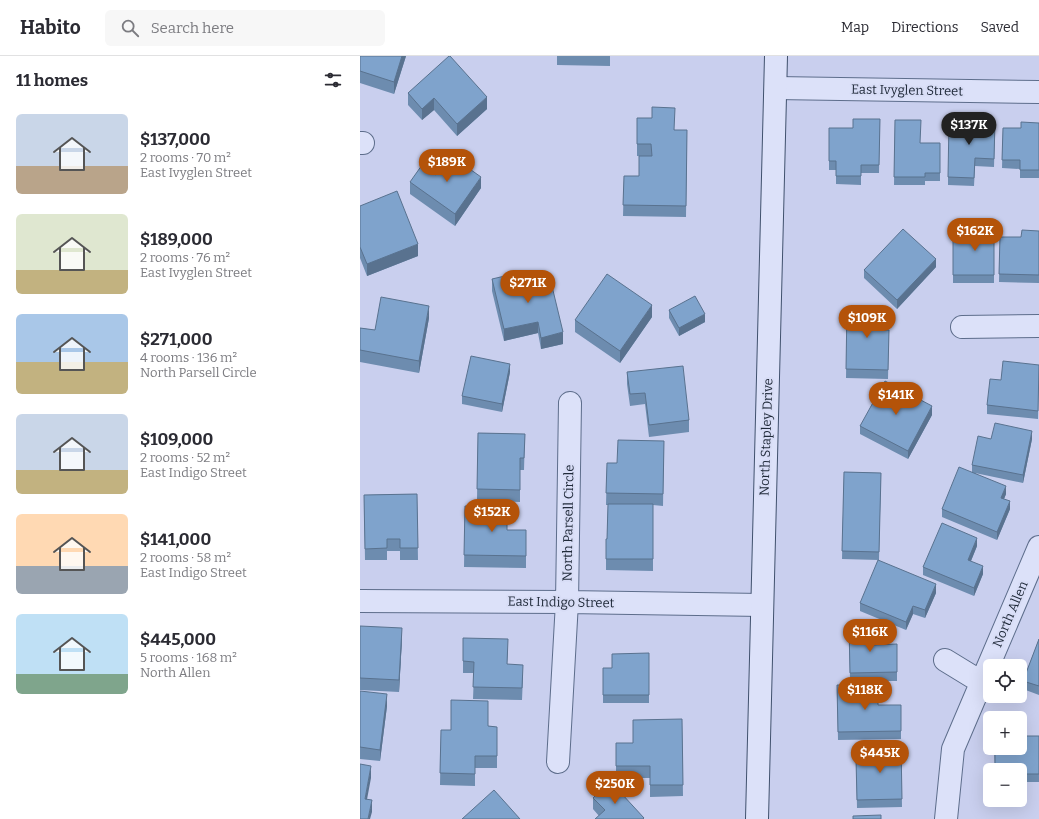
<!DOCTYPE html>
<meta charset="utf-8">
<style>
:root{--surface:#fff;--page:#f7f7f7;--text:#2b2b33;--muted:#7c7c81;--line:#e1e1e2;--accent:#b45309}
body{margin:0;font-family:Bitter,serif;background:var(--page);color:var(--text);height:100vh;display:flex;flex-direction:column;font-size:15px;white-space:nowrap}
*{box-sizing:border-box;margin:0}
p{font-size:13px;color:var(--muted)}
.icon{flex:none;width:22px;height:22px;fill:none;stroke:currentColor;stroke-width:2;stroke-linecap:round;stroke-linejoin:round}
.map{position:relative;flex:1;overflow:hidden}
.sheet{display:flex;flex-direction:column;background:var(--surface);width:360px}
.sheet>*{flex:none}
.buttons{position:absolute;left:623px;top:603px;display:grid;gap:8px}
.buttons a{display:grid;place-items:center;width:44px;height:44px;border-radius:6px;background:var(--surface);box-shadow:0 4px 16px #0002;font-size:20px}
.price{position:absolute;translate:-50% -34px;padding:0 9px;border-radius:14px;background:var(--accent);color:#fff;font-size:13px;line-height:26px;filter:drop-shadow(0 1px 2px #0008)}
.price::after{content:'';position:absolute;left:50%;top:24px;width:12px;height:9px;margin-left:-6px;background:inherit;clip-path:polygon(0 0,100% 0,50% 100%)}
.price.selected{background:#222;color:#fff}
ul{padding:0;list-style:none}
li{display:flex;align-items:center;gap:12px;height:100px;padding:0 16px}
li span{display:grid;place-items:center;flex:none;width:112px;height:80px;border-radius:6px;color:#555}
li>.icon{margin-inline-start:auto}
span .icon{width:48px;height:48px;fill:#fffc;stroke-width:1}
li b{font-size:17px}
h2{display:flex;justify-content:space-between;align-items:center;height:48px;padding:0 16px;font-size:17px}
header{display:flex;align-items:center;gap:24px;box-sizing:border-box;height:56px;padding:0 20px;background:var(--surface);border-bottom:1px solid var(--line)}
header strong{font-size:19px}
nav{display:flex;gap:22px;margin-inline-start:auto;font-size:14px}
.search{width:280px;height:36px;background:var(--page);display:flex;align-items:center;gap:10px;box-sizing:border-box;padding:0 14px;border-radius:6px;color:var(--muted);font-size:15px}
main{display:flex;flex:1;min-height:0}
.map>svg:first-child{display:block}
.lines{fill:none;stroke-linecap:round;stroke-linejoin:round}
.street-casing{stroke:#5d6d8b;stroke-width:24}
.secondary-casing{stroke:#40516d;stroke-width:24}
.street{stroke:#dce1f9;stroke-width:22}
.secondary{stroke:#dce1f9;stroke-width:22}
.wall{fill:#6d8caf}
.shaded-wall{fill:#59728f}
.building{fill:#7fa3cc;stroke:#59728f}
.labels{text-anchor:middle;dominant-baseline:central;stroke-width:4;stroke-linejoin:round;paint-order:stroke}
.street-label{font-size:13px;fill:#212b3b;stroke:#d8ddf6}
</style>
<header>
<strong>Habito</strong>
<div class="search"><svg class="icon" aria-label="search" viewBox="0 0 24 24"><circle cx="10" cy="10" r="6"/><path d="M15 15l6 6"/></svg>Search here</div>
<nav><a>Map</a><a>Directions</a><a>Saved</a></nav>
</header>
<main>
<section class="sheet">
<h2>11 homes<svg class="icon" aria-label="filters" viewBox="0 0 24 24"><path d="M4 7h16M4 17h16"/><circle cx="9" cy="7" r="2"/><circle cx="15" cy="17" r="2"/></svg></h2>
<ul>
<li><span style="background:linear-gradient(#c9d6e8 65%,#b9a48a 0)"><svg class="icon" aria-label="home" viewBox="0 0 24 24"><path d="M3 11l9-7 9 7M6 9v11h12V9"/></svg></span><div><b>$137,000</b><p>2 rooms · 70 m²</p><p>East Ivyglen Street</p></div></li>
<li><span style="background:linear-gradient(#dfe7d0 70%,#c2b280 0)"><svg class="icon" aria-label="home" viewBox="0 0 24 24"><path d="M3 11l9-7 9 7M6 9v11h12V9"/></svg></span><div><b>$189,000</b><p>2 rooms · 76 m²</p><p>East Ivyglen Street</p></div></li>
<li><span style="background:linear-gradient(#a9c7e8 60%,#c2b280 0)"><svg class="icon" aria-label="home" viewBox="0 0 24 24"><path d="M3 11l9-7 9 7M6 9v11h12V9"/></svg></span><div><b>$271,000</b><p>4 rooms · 136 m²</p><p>North Parsell Circle</p></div></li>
<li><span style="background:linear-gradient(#c9d6e8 70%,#c2b280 0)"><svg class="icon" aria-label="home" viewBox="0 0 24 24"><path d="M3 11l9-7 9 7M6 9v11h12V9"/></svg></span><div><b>$109,000</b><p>2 rooms · 52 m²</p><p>East Indigo Street</p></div></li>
<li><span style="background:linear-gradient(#ffd9b3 65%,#9aa5b1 0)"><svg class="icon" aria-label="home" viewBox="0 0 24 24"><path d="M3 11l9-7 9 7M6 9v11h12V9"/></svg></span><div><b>$141,000</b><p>2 rooms · 58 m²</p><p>East Indigo Street</p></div></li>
<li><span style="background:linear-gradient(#bfe0f5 75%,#7fa58c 0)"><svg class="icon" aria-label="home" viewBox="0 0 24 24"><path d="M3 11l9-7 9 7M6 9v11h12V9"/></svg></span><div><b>$445,000</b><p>5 rooms · 168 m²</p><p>North Allen</p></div></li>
</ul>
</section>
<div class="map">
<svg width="679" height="763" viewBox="0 0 679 763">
<rect width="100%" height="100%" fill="#c9cfee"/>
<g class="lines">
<g class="street-casing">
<path id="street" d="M416,32L679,36
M0,87H3
M602,271L679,270
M0,545L207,546L402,549
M585,604L621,626
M198,706L207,546L210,347
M586,763L593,693L679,491"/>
</g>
<g class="secondary-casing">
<path id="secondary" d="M397,763L416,0"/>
</g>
<use href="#street" class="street"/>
<use href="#secondary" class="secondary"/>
</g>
<path class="wall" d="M0,0H46L34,38L0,27Z
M197,0H250V10L197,9Z
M48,37L127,53L97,80L74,54L62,64L48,49Z
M277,62H292L315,74H327L326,161L263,160L264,120H279L291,100H277Z
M520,63L519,117H501V129L476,128V114H469V72H493Z
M535,64L560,87H580V125H565V129H534Z
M679,67V122H660V113L642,112L643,72H661Z
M635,74L634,111L615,110L614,130L588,129V121Z
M76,119L121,132L95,170L50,138V126Z
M0,150L58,200L7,220L0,202Z
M634,170V227H593V183H608Z
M679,175V227L639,226L640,181H661Z
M576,211L537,253L504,222V214Z
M132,223L165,228L203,288L181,293L178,277L144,285L132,235Z
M487,251L524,274H529L528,323L486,322Z
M309,254L345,266L319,280L309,262Z
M292,261L260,307L215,276V264Z
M69,262L59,317L0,306V272L15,274Z
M679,309L678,363L627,358V349L641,324Z
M150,316L142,356L102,348V340Z
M267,316L329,364V376L289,381L285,348L270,350L267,328Z
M572,359L548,403L500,378V370Z
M118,377L165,378L164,414H160V446L117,444Z
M631,383H672L663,427L615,417L646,438L644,443L650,453L637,484L582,461V453L612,416V409Z
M304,385L303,450L293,449V515L246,514V483H247L248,449H246L247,407H257Z
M484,416L521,417L519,504L482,503Z
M57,438L58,504H40V495H27V504H5L4,439Z
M105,450L147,474H166V512L104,511Z
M617,490L611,505L623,518L614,540L563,519V511Z
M576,537L565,562L553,558L546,574L500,555V547Z
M0,570L42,583L39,636L0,634Z
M489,570L513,589L537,588V625H490Z
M103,582L148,595L147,608L163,620L162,644L113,643L114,617H103Z
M679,583V639L663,633V625Z
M289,597V647H243V612H252Z
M477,629L518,649H541V683L478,684Z
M0,635L27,650L20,705L0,703Z
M322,663L323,740L290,741V722H256V687H273Z
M128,670L137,671V712H115V730L80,729L81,674H91Z
M666,680H679V726H663V720H660V714H635L634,692Z
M541,690L542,751L497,752L496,703L506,702Z
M233,742L284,763L239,760L233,753Z"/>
<path class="shaded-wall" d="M42,0H46L34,38V26Z
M127,41V53L97,80V68Z
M74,42V54L62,64V53Z
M121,121V132L95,170V158Z
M58,188V200L7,220V208Z
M576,203V211L537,253V244Z
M292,249V261L260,307V295Z
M69,250V262L59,317V305Z
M345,258V266L319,280V272Z
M178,266V277L144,285V273Z
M203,276V288L181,293V282Z
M150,308V316L142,356V348Z
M572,350V359L548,403V395Z
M672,375V383L663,427V419Z
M646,430V438L641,450V442Z
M650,445V453L637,484V476Z
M617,482V490L608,512V504Z
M623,510V518L614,540V532Z
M576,528V537L565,562V554Z
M553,550V558L546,574V566Z
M42,572V583L39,636V624Z
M27,638V650L20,705V694Z
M11,710V722L5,754V743Z
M12,744V756L10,763H8Z"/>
<path class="building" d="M0,0H42L34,26L0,15Z
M89,0H90L127,41L97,68L74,42L62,53L48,37Z
M292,51L315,52L314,74H327L326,150L263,149L264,120H279V100H292L291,88H277V62H292Z
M493,63H520L519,109H501V120H476V105H469V72H493Z
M535,64H561L560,87H580V117H565V121H534Z
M589,65L635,66L634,103L615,102L614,122L588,121Z
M661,66L679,67V114H660V104H642L643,72H661Z
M90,99L121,121L95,158L50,126L62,109L76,119Z
M37,135L58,188L7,208L0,191V150Z
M608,170H634V219H593V183H608Z
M543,173L576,203L537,244L504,214Z
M662,174L679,175V219L639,218L640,181H661Z
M162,216L165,228L190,222L203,276L181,282L178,266L144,273L132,223Z
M247,218L292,249L260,295L215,264Z
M335,240L345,258L319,272L309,254Z
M21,241L69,250L59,305L0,294V272L15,274Z
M487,251H524V274H529L528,314L486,313Z
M111,300L150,308L142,348L102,340Z
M643,305L679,309L678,355L627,349L630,323L641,324Z
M323,310L329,364L289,369L285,337L270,338L267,316Z
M525,325L572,350L548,395L500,370Z
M635,367L672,375L663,419L612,409L618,380L631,383Z
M118,377L165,378L164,402H160V434L117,433Z
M258,384L304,385L303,438L246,437L247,407H257Z
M599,411L646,430L641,442L650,445L637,476L582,453Z
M484,416L521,417L519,496L482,495Z
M57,438L58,492H40V483H27V492L5,493L4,439Z
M248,448H293V503H246V483H247Z
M105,450L147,451V474H166V500L104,499Z
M582,467L617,482L608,504L623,510L614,532L563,511Z
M518,504L576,528L565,554L553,550L546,566L500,547Z
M0,570L42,572L39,624L0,622Z
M489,570H512L513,589L537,588V616L490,617Z
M103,582L148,583L147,608L163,609L162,632L113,631L114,606L103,605Z
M679,583V630L663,625Z
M289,597V639H243V612H252V598Z
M477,629H518V649H541V675L478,676Z
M0,635L27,638L20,694L0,691Z
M91,644L128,645V670L137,671V700H115V718L80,717L81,674H91Z
M322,663L323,729H290V710H256V687H273V664Z
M660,664H665L666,680H679V718H663V712H635V692H660Z
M506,690H541L542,743L497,744L496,703L506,702Z
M0,708L11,710L5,743L12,744L8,763H0Z
M250,725L284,762L283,763H235L245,754L233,742Z
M134,734L160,763H102Z
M521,759V763H493V760Z"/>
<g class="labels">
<g class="street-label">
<text transform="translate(547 34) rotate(1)">East Ivyglen Street</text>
<text transform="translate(406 381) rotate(-88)">North Stapley Drive</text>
<text transform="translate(208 467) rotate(-89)">North Parsell Circle</text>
<text transform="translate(201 546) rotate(1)">East Indigo Street</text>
<text transform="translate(650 558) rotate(-67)">North Allen</text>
</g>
</g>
</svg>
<div class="buttons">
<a><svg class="icon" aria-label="locate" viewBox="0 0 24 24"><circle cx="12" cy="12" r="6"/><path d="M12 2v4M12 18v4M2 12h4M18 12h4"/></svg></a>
<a>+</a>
<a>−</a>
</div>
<b class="price selected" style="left:609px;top:90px">$137K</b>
<b class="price" style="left:87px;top:127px">$189K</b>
<b class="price" style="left:615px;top:196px">$162K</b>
<b class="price" style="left:168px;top:248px">$271K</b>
<b class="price" style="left:507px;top:283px">$109K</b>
<b class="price" style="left:536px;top:360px">$141K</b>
<b class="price" style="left:132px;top:477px">$152K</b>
<b class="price" style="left:510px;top:597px">$116K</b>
<b class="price" style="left:505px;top:655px">$118K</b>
<b class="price" style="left:520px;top:718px">$445K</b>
<b class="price" style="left:255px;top:749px">$250K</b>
</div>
</main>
